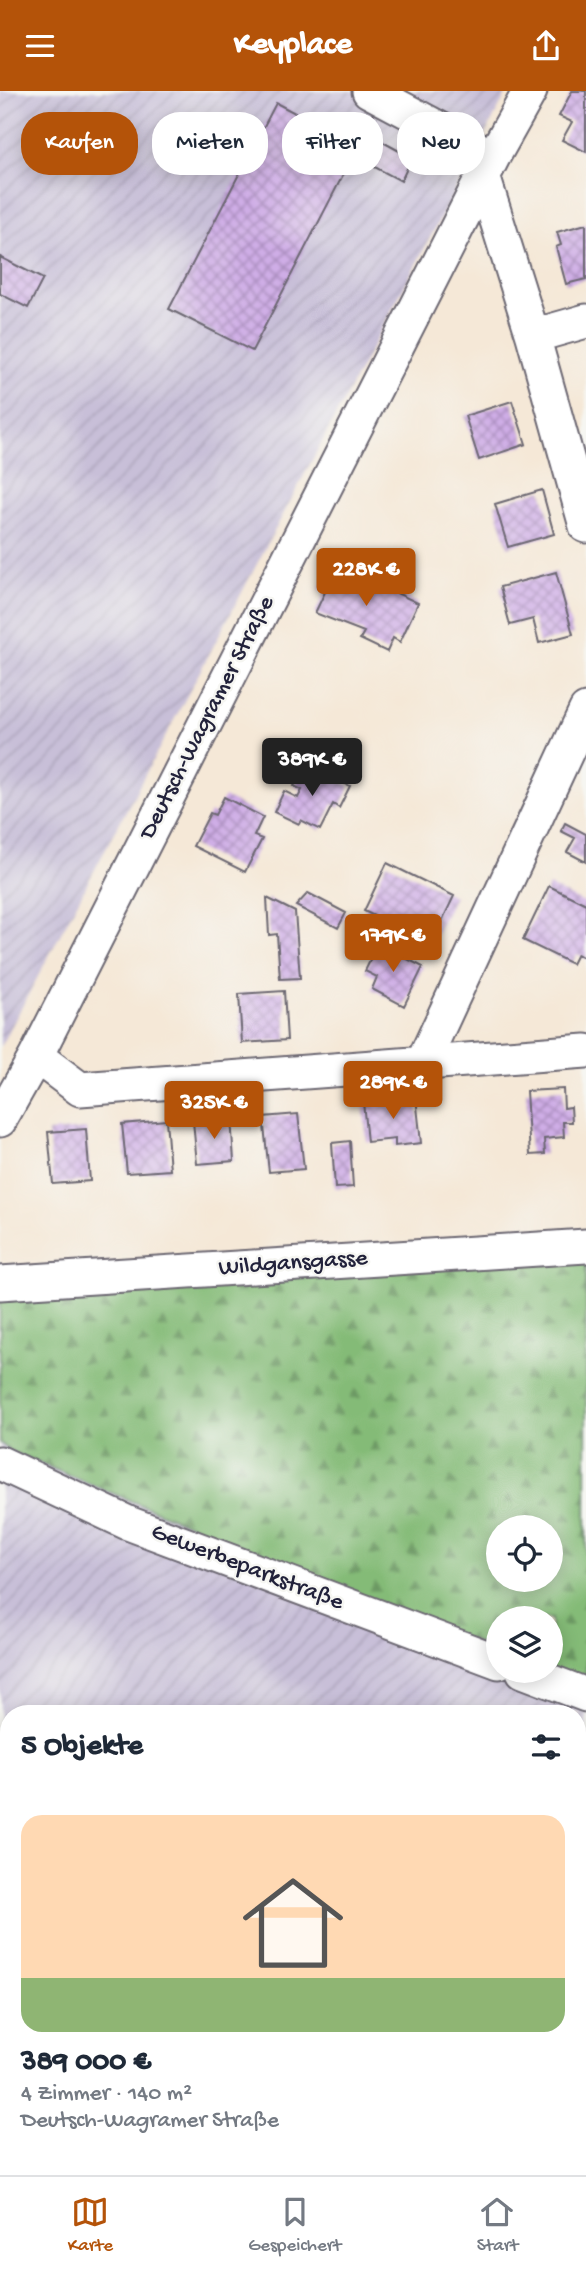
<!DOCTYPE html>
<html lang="de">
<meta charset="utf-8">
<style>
:root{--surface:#fff;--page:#f6f6f7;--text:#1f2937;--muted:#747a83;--line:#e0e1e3;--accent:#b45309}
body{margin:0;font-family:"Gochi Hand",sans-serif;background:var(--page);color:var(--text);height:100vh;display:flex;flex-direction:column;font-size:26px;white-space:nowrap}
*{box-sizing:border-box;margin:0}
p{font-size:23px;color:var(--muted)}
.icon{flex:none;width:38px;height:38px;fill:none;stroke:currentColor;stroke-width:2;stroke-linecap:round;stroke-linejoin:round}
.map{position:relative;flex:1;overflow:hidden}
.panel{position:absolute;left:0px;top:1614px;width:586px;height:471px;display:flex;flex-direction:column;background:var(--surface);border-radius:28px 28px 0 0;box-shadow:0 4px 18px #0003}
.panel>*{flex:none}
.banner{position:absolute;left:21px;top:21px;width:544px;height:63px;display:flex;gap:14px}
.controls{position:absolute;left:486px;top:1424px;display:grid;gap:14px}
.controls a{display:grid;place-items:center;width:77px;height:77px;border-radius:50%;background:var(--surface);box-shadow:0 4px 18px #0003;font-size:35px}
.price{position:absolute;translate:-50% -60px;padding:0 16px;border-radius:7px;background:var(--accent);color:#fff;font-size:23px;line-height:46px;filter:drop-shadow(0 2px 4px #0008)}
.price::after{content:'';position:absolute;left:50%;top:42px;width:21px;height:16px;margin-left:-10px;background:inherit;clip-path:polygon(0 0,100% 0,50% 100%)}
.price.selected{background:#222;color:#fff}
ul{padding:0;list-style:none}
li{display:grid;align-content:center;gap:14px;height:371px;padding:0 21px}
li span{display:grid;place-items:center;height:217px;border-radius:21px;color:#555}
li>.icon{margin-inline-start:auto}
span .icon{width:126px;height:126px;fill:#fffc;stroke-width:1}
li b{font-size:30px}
h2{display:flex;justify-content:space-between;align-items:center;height:84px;padding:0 21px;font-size:30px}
.pill{padding:0 24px;border-radius:28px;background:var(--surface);box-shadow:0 4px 18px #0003;font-size:24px;line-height:63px}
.pill.selected{background:var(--accent);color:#fff}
header{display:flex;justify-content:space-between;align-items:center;height:91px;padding:0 21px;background:var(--accent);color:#fff;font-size:32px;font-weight:700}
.tab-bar{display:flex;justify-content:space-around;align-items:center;height:98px;border-top:2px solid var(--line);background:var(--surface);font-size:19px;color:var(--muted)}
.tab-bar a{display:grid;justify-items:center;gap:4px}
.tab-bar .selected{color:var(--accent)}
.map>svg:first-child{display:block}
.industrial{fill:url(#industrial-furrows);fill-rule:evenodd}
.forest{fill:url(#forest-firs);stroke:#536e59;stroke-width:2;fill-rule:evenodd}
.building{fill:url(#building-cross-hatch)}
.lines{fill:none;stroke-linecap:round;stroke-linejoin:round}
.minor-casing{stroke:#6c6772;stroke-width:37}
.minor{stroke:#fff;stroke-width:33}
.labels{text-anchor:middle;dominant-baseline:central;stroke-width:5;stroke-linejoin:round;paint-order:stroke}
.street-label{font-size:24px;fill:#22223b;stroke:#f6f6f2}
</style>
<header><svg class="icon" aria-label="menu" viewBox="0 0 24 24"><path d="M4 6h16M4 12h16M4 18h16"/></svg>Keyplace<svg class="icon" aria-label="share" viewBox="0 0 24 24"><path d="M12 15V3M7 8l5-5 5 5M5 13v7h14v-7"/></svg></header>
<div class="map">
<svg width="586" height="2084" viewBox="0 0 586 2084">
<defs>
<pattern id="industrial-furrows" width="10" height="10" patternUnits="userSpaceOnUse" patternTransform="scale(1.75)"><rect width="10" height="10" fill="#c8bfd8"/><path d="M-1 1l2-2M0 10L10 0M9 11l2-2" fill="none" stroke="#aca4ba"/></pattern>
<pattern id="forest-firs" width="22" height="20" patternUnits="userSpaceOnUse" patternTransform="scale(1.75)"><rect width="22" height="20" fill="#84bb77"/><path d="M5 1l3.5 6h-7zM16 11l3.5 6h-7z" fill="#6c9863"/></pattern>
<pattern id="building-cross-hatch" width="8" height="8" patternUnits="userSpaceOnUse" patternTransform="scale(1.75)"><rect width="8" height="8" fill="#cfade6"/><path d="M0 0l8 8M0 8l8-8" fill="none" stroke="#a88cbc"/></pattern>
</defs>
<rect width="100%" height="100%" fill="#f6f6f2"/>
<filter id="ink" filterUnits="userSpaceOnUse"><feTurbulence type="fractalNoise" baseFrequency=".0143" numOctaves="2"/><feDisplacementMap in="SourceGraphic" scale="14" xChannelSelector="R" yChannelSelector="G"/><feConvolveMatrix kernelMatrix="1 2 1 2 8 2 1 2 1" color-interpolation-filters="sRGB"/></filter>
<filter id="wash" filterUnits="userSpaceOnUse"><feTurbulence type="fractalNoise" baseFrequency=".00686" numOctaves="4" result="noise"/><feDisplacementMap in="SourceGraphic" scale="28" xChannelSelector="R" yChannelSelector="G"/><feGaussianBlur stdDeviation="1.57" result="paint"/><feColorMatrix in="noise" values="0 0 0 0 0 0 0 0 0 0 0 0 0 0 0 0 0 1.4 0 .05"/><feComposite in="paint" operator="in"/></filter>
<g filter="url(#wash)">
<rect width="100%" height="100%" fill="#f5e8d7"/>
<path class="industrial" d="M0,0H508L0,957Z
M0,1352L10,1360L464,1549L586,1594V2084H0ZM9,1622H578V2076H9Z"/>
<path class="forest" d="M586,1156V1594L551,1580V1528H499V1561L10,1360L0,1352V1198ZM499,1437H551V1489H499Z"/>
<g id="blocks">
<path class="building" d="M572,0H586V61L562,49L572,31L559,25Z
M276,12L358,55L252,260L169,218Z
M381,50L412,67L401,90L369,73Z
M586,133V188L566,193L556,156L561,154L557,141Z
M0,166L43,188L28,217L0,203Z
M512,310L526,353L479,369L465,325Z
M542,399L554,443L508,456L495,413Z
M343,477L418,512L400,551L393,547L387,561L360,548L364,541L315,522L325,501L319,498L329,478L340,483Z
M556,481L573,543L539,552L533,528L510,534L500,496Z
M304,673L350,695L339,717L333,713L320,739L301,729L299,733L274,721L284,700L298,707L302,699L294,695Z
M224,706L263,726L254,745L262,748L245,781L193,755L210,722L215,724Z
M565,732L586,743V771L567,761L575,747L561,740Z
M387,772L454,805L431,853L364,820Z
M549,795L586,813V868L577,863L572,873L523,849Z
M308,802L346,822L338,837L296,815Z
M267,807L295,821L300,887L280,888L277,843L269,844Z
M378,853L423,876L404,915L372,898L377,886L365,880Z
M284,900L287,949L242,952L239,903Z
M563,998L564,1017L571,1016L572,1031H563L564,1046L544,1048L545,1063L530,1064L526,1000Z
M416,1006L421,1052L395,1055V1048L367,1051L363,1011Z
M298,1023L304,1078L269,1081L263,1026Z
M231,1027L234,1070L197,1073L193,1030Z
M166,1029L170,1079L127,1082L122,1033Z
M86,1038L90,1090L53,1093L48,1041Z
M350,1050L353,1096L335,1097L332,1052Z"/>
</g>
</g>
<g filter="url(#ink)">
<use href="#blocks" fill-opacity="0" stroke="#6c6772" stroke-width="2"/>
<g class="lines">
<g class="minor-casing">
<path id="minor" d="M369,0L493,66
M483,85L533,245L586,435
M533,245L586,230
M36,965L80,998L586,960
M422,973L586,619
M0,1029L36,965L493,66L530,0
M0,1192L586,1155
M0,1372L128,1432L499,1571
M523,1580L586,1604
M0,1968L9,1971
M290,2076L313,2084"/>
</g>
<use href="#minor" class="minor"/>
</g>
</g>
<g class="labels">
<g class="street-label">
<text transform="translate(208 627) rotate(-63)">Deutsch-Wagramer Straße</text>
<text transform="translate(293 1173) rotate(-4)">Wildgansgasse</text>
<text transform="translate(247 1477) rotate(21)">Gewerbeparkstraße</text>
</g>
</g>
</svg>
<div class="controls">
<a><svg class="icon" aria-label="locate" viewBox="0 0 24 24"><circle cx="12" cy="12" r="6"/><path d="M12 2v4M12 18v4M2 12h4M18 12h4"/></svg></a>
<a><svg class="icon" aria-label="layers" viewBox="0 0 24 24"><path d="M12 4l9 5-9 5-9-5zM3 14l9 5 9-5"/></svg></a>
</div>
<b class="price" style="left:366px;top:517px">228K €</b>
<b class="price selected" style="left:312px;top:707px">389K €</b>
<b class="price" style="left:393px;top:883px">179K €</b>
<b class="price" style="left:393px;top:1030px">289K €</b>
<b class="price" style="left:214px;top:1050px">325K €</b>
<div class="banner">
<a class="pill selected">Kaufen</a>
<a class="pill">Mieten</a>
<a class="pill">Filter</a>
<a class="pill">Neu</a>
</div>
<section class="panel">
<h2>5 Objekte<svg class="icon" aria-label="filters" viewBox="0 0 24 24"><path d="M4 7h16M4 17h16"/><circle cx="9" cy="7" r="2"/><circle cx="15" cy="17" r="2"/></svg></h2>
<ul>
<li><span style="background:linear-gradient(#ffd9b3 75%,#8fb573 0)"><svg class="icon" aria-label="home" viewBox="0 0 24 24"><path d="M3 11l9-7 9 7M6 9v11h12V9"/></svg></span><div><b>389 000 €</b><p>4 Zimmer · 140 m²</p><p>Deutsch-Wagramer Straße</p></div></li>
</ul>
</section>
</div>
<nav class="tab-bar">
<a class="selected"><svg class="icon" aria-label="map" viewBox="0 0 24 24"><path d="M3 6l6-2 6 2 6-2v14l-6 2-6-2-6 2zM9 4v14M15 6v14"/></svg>Karte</a>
<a><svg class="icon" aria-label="saved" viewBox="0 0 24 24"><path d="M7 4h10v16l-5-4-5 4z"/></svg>Gespeichert</a>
<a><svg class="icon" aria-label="home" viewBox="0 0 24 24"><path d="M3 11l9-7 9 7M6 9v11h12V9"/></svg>Start</a>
</nav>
